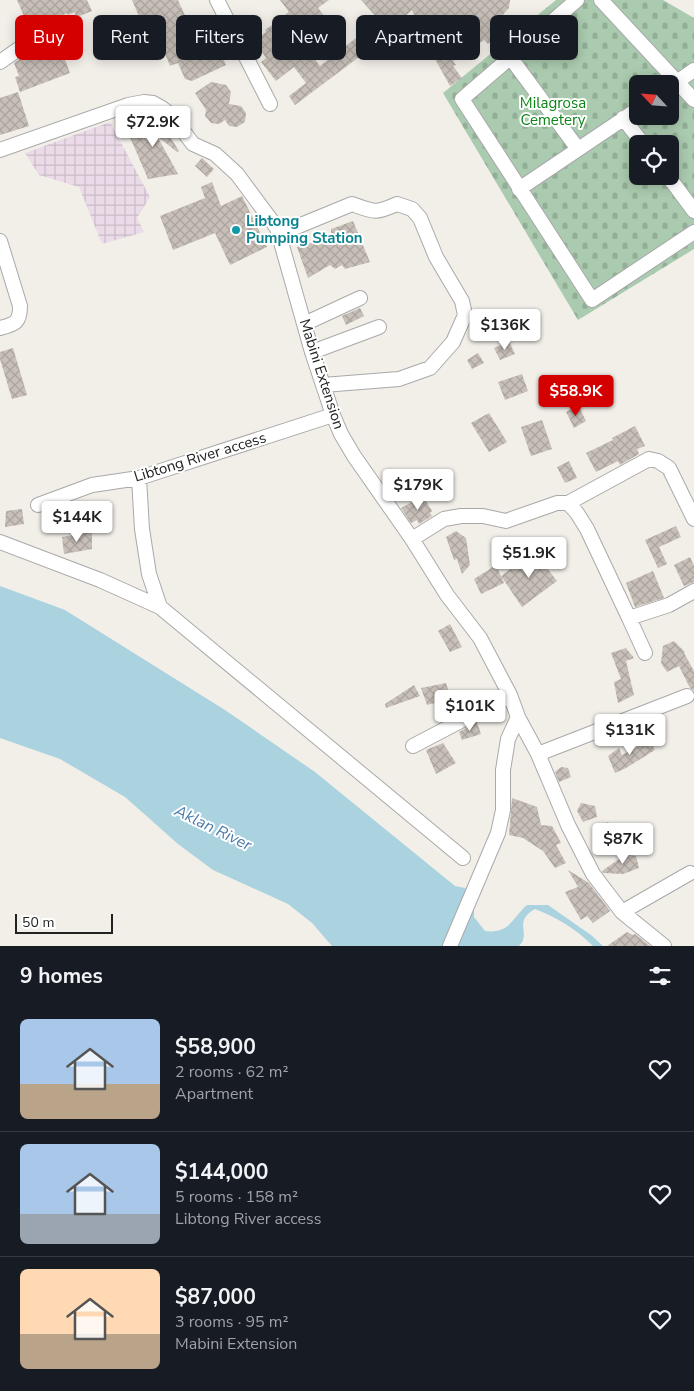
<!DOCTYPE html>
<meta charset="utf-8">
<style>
:root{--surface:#171b24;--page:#20242c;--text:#f1f3f6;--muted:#9ea1a6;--line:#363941;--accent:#d40000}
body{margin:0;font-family:"Nunito Sans",sans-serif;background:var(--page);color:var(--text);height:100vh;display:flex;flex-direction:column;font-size:19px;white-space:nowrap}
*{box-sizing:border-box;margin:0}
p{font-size:16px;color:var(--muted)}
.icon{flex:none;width:28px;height:28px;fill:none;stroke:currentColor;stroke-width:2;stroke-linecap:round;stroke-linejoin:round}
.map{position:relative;height:946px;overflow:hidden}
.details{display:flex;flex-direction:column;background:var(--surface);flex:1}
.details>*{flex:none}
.hud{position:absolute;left:15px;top:15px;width:665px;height:45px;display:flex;gap:10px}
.needle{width:32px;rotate:296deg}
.buttons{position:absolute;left:629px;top:75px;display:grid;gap:10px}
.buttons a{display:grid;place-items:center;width:50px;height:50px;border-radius:8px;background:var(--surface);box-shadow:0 2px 12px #0003;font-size:25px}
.scale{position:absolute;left:15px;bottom:12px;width:98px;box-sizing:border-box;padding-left:5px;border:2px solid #222;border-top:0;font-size:14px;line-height:18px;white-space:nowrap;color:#222;-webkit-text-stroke:4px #fff;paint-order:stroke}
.price{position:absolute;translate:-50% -42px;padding:0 11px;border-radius:5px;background:#fff;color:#222;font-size:16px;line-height:32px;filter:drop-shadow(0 1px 2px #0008)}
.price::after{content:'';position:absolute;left:50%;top:30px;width:15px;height:11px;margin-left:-8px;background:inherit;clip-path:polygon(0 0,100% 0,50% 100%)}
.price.selected{background:var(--accent);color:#fff}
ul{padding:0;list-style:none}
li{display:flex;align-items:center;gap:15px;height:125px;padding:0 20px}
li+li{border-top:1px solid var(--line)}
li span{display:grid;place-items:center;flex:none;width:140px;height:100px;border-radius:8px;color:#555}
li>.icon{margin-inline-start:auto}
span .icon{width:60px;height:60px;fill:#fffc;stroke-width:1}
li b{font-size:21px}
h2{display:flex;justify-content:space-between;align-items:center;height:60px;padding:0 20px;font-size:21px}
.chip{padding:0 18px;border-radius:8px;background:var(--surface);box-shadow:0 2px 12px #0003;font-size:18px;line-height:45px}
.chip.selected{background:var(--accent);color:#fff}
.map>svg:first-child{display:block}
.industrial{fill:url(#industrial-grid)}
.cemetery{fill:url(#cemetery-stones);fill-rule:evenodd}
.water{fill:#aad3df}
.building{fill:url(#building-cross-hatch)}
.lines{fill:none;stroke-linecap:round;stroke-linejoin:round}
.minor-casing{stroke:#a9a9a9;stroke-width:16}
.minor{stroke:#fff;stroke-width:14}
.culture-dot{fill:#0f9aa8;stroke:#fff;stroke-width:2}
.labels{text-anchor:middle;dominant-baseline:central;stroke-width:4;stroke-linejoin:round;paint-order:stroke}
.park-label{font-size:15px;fill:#0c8416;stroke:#fff}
.culture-label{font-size:15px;font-weight:bold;fill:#0d838f;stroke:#fff;text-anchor:start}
.street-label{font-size:15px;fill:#222;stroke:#fff}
.water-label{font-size:16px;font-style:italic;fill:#4a7aab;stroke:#fff}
</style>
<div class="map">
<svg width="694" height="946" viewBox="0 0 694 946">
<defs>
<pattern id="industrial-grid" width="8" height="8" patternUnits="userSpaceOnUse" patternTransform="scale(1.25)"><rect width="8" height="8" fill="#ebdbe8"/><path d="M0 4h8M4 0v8" fill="none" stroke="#c9bcc7"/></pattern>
<pattern id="cemetery-stones" width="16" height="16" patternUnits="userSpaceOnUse" patternTransform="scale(1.25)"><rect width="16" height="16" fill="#aacbaf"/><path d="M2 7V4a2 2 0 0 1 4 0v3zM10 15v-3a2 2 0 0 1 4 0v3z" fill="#92ae96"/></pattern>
<pattern id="building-cross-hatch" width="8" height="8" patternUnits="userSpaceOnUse" patternTransform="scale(1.25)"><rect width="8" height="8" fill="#c7bfb8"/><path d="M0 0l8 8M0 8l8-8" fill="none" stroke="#aba49e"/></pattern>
</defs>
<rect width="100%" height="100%" fill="#f2efe9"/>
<path class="industrial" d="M110,122L150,197L137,218L144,232L102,244L79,187L39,175L25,153Z"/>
<path class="cemetery" d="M556,0H663L694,18V249L578,320L443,93ZM638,84H670V116H638ZM638,144H670V176H638Z"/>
<path class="water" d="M0,586L65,610L225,710L315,772L455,886L465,888L474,899V917L485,931C510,934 511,919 527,905H548L591,935L603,946H593C576,929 558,918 535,909C512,922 532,934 519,946H332L312,923L288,904L213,870L178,844L125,797L60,759L0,738Z"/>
<path class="building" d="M17,0H87L92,11L77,17L74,12L68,15L67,13L58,17L53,15L30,30Z
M132,0H178L192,31L207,23L226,65L192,81L185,79L178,63L170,66L160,41L148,46L143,34L146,33Z
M280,0H329L318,8L332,26L306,48L320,66L365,31L375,45L295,105L289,96L306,83L294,67L276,81L261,62L266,58L255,41L266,32L265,30L289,12Z
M361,0H510L509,8L499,19L502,31L488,44L484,40L453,61L456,65L453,66L462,78L450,86L429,48L412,10L389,31Z
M57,38L70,73L20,92L15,77L19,76L14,63L22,57L39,51L38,46L42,43Z
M211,82L226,85L231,92L229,104L241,106L246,113L245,122L237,127L229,126L225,120L219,124L211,123L205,116L206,110L195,93Z
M18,92L29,126L0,135V98Z
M157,116L179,151L177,152L157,136L178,174L148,179L126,128Z
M202,158L214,169L207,177L195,166Z
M212,182L221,206L242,196L267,247L230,265L215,233L173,250L160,216L205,198L201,187Z
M353,221L370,262L345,269L342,265L335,269L330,265L308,278L297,247L331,237V229Z
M360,308L364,316L346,325L342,316Z
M509,341L515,354L500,360L494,348Z
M13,348L27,395L12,399L0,359V352Z
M478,353L484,363L472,369L467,360Z
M522,374L528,391L505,400L498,382Z
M578,405L586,421L574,428L566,412Z
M489,413L507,442L489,452L471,423Z
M542,420L552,449L531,456L521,427Z
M635,426L645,446L637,449L639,454L620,465L618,461L596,472L586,453L613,440L612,438Z
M569,461L577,478L565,483L557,467Z
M423,496L432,511L430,513L432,516L419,524L417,520L411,523L401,508Z
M22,509L24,524L5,527L6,511Z
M676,526L681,537L659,547L667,564L658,568L645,540Z
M456,531L466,538L470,565L462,574L457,559L454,560L446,537Z
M92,532V549L64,554L62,537Z
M534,551L557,581L522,607L501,576Z
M690,557L694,566V582L684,586L674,565Z
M496,565L504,583L481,594L474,579Z
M653,571L664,598L635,607L626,583Z
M450,624L462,647L450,652L438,631Z
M674,641L685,652L684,653L694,671V691L690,688L679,666L667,672L661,663L663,646Z
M626,648L634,658L626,661L634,695L618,703L614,682L621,679L611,653Z
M446,683L451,699L427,705L421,688Z
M414,685L420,696L386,708L385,704Z
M477,722L481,734L462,740L459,732Z
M650,740L655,750L626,768L615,773L608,756L619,748L622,755Z
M443,743L456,763L436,774L426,750Z
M561,767L568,768L571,777L559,782L555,772Z
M512,798L537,807L541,825L552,826L561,843L556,845L566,863L555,868L543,851L523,838L509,835Z
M581,803L595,806L597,817L583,822L577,811Z
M608,822L621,841L610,847L599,828Z
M614,852L636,856L639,868L623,874L603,873L602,871L619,859Z
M568,870L589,883L610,911L593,923L587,916L581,920L565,892L578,887Z
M627,932L633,935L635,934L650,946H607Z"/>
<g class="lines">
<g class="minor-casing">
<path id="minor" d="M217,0L270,104
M577,0L462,99L592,300L694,232
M601,0L694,100
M510,57L578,149
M0,62L54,24
M671,86L694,70
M623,118L643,144
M0,150L128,105L144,102L153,103L162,108L171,115L193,144L215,154L237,174L277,228L312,352L333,415L341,434L354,456L412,539L447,595L480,638L510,695L518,717L538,754L568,825L593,874L622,912L664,946
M668,176L694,211
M519,189L638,109
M279,234L352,204C374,212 375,214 397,204L412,209L420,218L436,257L462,301L465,315L453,342L430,368L399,379L323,385
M0,241L20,306C20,323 15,324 0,328
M304,324L360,298
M312,352L379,327
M139,478L142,529L149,574L160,607
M568,503L649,459L658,461L669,468L694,519
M38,505L92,485L139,478L333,415
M412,539L444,519L461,516H483L506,521L557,503H568L577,513L587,529L629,618L669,605L694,591
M0,542L100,580L160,607L463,858
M629,618L645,653
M413,746L510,695
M538,754L687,696
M622,912L690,873
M450,946L498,833L503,810V770L508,739L518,717"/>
</g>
<use href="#minor" class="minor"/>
</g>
<circle class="culture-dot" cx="236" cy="230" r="5"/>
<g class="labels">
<g class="park-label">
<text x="553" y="103">Milagrosa<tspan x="553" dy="17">Cemetery</tspan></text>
</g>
<g class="culture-label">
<text x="246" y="221">Libtong<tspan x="246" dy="17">Pumping Station</tspan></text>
</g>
<g class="street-label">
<text transform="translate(322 374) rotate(72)">Mabini Extension</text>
<text transform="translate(200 457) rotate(-17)">Libtong River access</text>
</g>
<g class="water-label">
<text transform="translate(213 828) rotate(26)">Aklan River</text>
</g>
</g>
</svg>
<div class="buttons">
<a><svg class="needle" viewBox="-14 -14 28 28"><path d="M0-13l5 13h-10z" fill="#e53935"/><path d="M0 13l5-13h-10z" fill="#9ea1a6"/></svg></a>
<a><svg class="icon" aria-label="locate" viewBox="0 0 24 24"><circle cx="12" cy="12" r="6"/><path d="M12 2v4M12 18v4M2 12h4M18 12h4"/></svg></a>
</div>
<div class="scale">50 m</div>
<b class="price" style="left:153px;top:148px">$72.9K</b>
<b class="price" style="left:505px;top:351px">$136K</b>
<b class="price selected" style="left:576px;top:417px">$58.9K</b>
<b class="price" style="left:418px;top:511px">$179K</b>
<b class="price" style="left:77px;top:543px">$144K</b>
<b class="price" style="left:529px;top:579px">$51.9K</b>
<b class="price" style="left:470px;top:732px">$101K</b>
<b class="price" style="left:630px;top:756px">$131K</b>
<b class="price" style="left:623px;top:865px">$87K</b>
<div class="hud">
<a class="chip selected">Buy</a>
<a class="chip">Rent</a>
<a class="chip">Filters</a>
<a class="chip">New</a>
<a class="chip">Apartment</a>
<a class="chip">House</a>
</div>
</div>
<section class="details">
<h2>9 homes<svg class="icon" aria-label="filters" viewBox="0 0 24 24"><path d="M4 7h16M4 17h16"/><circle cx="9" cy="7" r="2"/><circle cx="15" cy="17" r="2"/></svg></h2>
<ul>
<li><span style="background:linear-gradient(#a9c7e8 65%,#b9a48a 0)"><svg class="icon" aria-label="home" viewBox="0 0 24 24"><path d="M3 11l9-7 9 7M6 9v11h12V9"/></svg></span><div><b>$58,900</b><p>2 rooms · 62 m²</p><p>Apartment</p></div><svg class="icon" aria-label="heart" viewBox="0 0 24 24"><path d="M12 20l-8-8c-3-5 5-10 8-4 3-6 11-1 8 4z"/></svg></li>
<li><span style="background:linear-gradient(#a9c7e8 70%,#9aa5b1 0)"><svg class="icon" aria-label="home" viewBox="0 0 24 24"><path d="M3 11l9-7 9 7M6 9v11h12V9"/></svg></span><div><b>$144,000</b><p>5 rooms · 158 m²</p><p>Libtong River access</p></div><svg class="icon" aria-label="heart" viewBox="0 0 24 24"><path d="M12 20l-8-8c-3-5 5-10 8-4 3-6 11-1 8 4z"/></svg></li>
<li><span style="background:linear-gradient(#ffd9b3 65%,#b9a48a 0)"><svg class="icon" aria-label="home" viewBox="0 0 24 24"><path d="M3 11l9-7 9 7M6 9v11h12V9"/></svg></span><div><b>$87,000</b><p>3 rooms · 95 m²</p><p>Mabini Extension</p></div><svg class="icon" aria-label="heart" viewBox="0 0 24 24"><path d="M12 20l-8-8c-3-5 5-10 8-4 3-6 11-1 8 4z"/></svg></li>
</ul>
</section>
